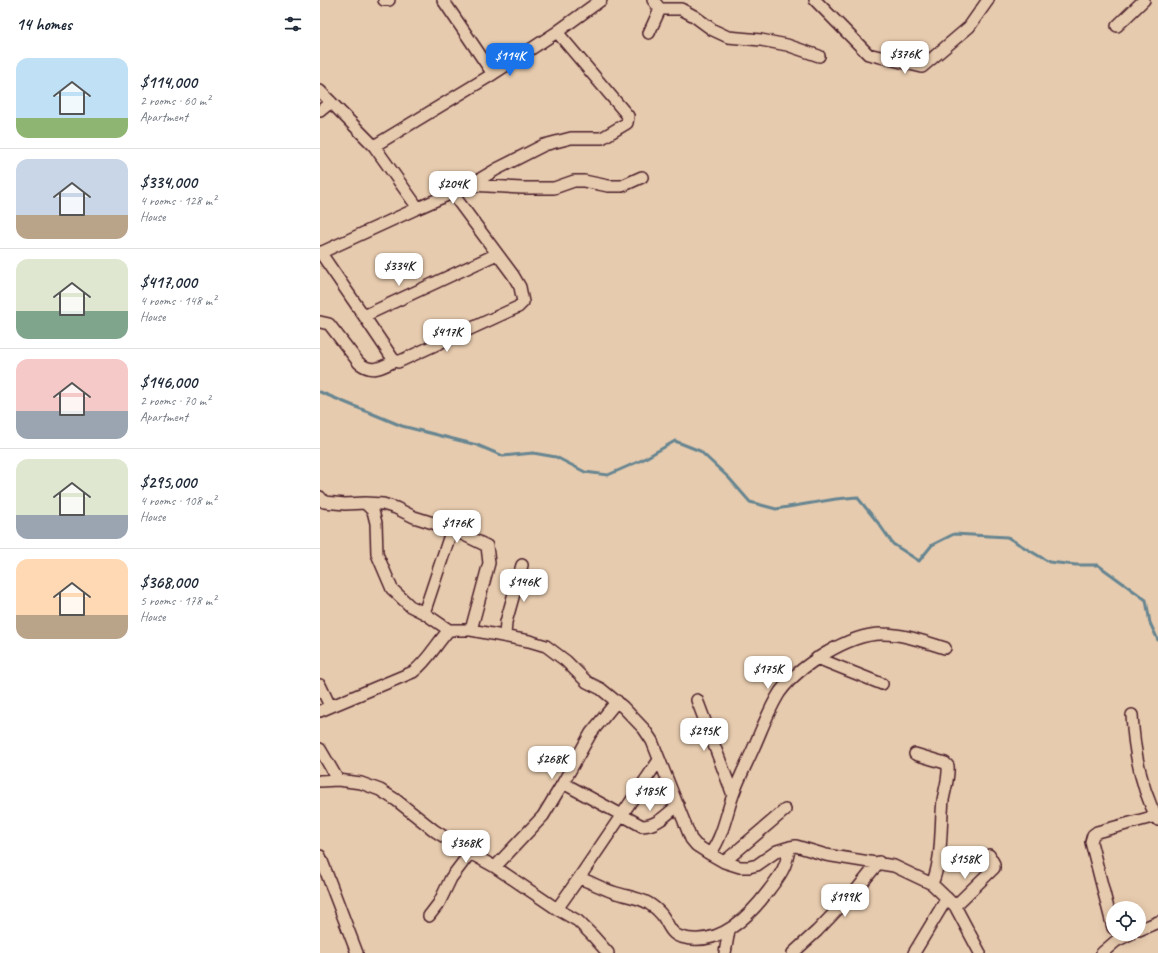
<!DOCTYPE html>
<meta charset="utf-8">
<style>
:root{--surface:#fff;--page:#f6f6f7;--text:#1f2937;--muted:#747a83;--line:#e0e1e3;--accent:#1a73e8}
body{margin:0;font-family:Caveat,sans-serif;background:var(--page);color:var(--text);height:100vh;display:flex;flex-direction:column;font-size:15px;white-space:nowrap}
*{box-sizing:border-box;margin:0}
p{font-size:13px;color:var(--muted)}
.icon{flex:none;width:22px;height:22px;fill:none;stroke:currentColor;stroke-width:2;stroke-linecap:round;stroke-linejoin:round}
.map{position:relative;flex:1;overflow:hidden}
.details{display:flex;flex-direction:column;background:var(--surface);width:320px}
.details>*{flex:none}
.fabs{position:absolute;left:786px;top:901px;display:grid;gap:8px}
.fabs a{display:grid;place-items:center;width:40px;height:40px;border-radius:50%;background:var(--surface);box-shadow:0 2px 10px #0003;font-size:20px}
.price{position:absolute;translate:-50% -34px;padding:0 9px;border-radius:8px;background:#fff;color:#222;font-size:13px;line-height:26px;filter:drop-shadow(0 1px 2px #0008)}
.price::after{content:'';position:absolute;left:50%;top:24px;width:12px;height:9px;margin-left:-6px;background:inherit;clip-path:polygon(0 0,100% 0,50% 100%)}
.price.current{background:var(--accent);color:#fff}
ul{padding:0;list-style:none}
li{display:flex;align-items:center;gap:12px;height:100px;padding:0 16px}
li+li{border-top:1px solid var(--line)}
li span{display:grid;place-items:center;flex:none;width:112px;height:80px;border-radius:12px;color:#555}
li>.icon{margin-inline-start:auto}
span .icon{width:48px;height:48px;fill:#fffc;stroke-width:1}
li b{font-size:17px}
h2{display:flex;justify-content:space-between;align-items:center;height:48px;padding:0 16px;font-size:17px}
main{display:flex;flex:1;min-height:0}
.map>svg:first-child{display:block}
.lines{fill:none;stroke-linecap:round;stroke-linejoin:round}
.stream{stroke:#668591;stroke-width:3}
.minor-casing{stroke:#4a1f2b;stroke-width:14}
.minor{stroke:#e7cbae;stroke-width:11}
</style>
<main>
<section class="details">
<h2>14 homes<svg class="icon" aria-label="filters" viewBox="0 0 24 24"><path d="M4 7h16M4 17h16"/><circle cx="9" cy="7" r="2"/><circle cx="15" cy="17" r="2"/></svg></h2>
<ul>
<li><span style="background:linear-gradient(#bfe0f5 75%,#8fb573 0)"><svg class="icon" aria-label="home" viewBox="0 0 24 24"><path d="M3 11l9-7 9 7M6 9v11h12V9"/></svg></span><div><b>$114,000</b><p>2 rooms · 60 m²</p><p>Apartment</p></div></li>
<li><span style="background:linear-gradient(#c9d6e8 70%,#b9a48a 0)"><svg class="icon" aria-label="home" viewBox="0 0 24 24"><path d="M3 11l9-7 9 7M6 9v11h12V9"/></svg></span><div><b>$334,000</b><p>4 rooms · 128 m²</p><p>House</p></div></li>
<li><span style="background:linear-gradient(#dfe7d0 65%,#7fa58c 0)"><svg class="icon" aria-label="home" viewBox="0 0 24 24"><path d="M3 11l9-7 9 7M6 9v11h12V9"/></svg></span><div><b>$417,000</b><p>4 rooms · 148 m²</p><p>House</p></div></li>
<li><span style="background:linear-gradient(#f6c9c9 65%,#9aa5b1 0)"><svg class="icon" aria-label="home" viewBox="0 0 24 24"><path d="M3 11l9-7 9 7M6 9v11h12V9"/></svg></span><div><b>$146,000</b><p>2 rooms · 70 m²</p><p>Apartment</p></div></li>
<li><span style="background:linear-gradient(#dfe7d0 70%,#9aa5b1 0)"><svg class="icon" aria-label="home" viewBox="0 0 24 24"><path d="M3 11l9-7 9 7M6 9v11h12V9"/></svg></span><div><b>$295,000</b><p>4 rooms · 108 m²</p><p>House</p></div></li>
<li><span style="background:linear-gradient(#ffd9b3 70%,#b9a48a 0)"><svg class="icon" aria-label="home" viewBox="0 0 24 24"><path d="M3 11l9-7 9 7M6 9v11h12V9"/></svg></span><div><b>$368,000</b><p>5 rooms · 178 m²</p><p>House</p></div></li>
</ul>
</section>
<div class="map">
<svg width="838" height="953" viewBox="0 0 838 953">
<rect width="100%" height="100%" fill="#e7cbae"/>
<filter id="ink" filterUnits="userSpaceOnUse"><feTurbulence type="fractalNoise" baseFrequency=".025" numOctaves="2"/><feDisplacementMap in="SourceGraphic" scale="8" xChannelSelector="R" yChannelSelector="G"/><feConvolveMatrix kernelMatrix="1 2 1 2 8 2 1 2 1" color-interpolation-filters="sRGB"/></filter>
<g filter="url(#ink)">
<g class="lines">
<path class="stream" d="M0,392L82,426L157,445L183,456L213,453L236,457L265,472L288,475L322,460L355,441L380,451L409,478L430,502L456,509L516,499L537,497L559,524L573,544L599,561L612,545L634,534L687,537L729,562L756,565H778L826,600L830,623L838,640"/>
<g class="minor-casing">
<path id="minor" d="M64,0H69
M123,0L173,74L237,32L281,0
M495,0L548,54L602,67L649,27L668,0
M340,9H361L374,16L393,30L408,37L441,40L467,45L499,56
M797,26L824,0
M329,33L340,9L333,0
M0,91L54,146L98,208L150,185L202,188H234L254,181H264L288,186H302L322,177
M0,111L11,102
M54,146L173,74
M150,185L177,169L224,145L251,138H282L307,123L308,116L237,32
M0,252L44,316L177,254
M0,253L98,208
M44,316L73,359L78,362L198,307L203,302L200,287L193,275L132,193
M0,322L9,324L39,363C53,374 61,367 75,361
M0,497L4,502L25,504L45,503L53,511L56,523L57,554L72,589L90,606L104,613L129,630C116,644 108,661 93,672L0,711
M45,503L63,504L76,508L94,517L132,529L167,546L169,563L151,630
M104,613L132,529
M129,630H151L209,641L226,646L246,661L267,682L281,689L303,707L324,729L332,741L371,839L376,845L390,854C403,836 406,815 413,795C419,778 427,763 434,747C442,729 449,709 460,692C479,666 530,633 563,634C584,634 605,642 625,648
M185,636L186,622L202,565
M497,658L562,684
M0,685L10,706
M377,700L413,795
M812,715C814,750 821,789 838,820
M0,749L18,780
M595,754L625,763L628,766C629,778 625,789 623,800C620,829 623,857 612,884
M0,781L18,780L41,783L60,790L76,800L115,831L150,853L175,867L237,909L258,921L273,936L288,953
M243,783L322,826C337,826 347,814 358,805
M390,854L404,862L420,867H429L437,865L457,851L470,847L476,846L506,855L574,866L612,884L635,906L660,953
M0,856L37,953
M404,862L465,810
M175,867L223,816L243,783L271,733L297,701
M259,878C271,882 281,888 293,892C304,896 318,897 328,903C333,906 338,910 342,915C348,923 350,934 361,937C398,948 429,917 449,890C454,883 461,875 464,867C467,861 468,853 470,847
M635,906L674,868V864L669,855
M237,909L259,878L339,760
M109,916L119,903L131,878L150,853
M793,928L771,842L773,835L777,832L836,816
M819,930L838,922
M405,953L409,930
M473,953L497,931L538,888L559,862
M594,953L627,898
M782,953L796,941L810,934"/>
</g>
<use href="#minor" class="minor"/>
</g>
</g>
</svg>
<div class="fabs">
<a><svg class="icon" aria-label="locate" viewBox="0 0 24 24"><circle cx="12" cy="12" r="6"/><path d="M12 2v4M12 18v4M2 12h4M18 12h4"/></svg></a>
</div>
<b class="price" style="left:585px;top:75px">$376K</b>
<b class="price current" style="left:190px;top:77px">$114K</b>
<b class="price" style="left:133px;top:205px">$204K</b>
<b class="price" style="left:79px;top:287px">$334K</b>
<b class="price" style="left:127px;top:353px">$417K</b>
<b class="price" style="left:137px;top:544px">$176K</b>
<b class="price" style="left:204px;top:603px">$146K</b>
<b class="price" style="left:448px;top:690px">$175K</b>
<b class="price" style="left:384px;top:752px">$295K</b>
<b class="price" style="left:232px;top:780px">$268K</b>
<b class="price" style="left:330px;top:812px">$185K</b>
<b class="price" style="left:146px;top:864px">$368K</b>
<b class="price" style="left:645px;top:880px">$158K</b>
<b class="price" style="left:525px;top:918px">$199K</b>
</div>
</main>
